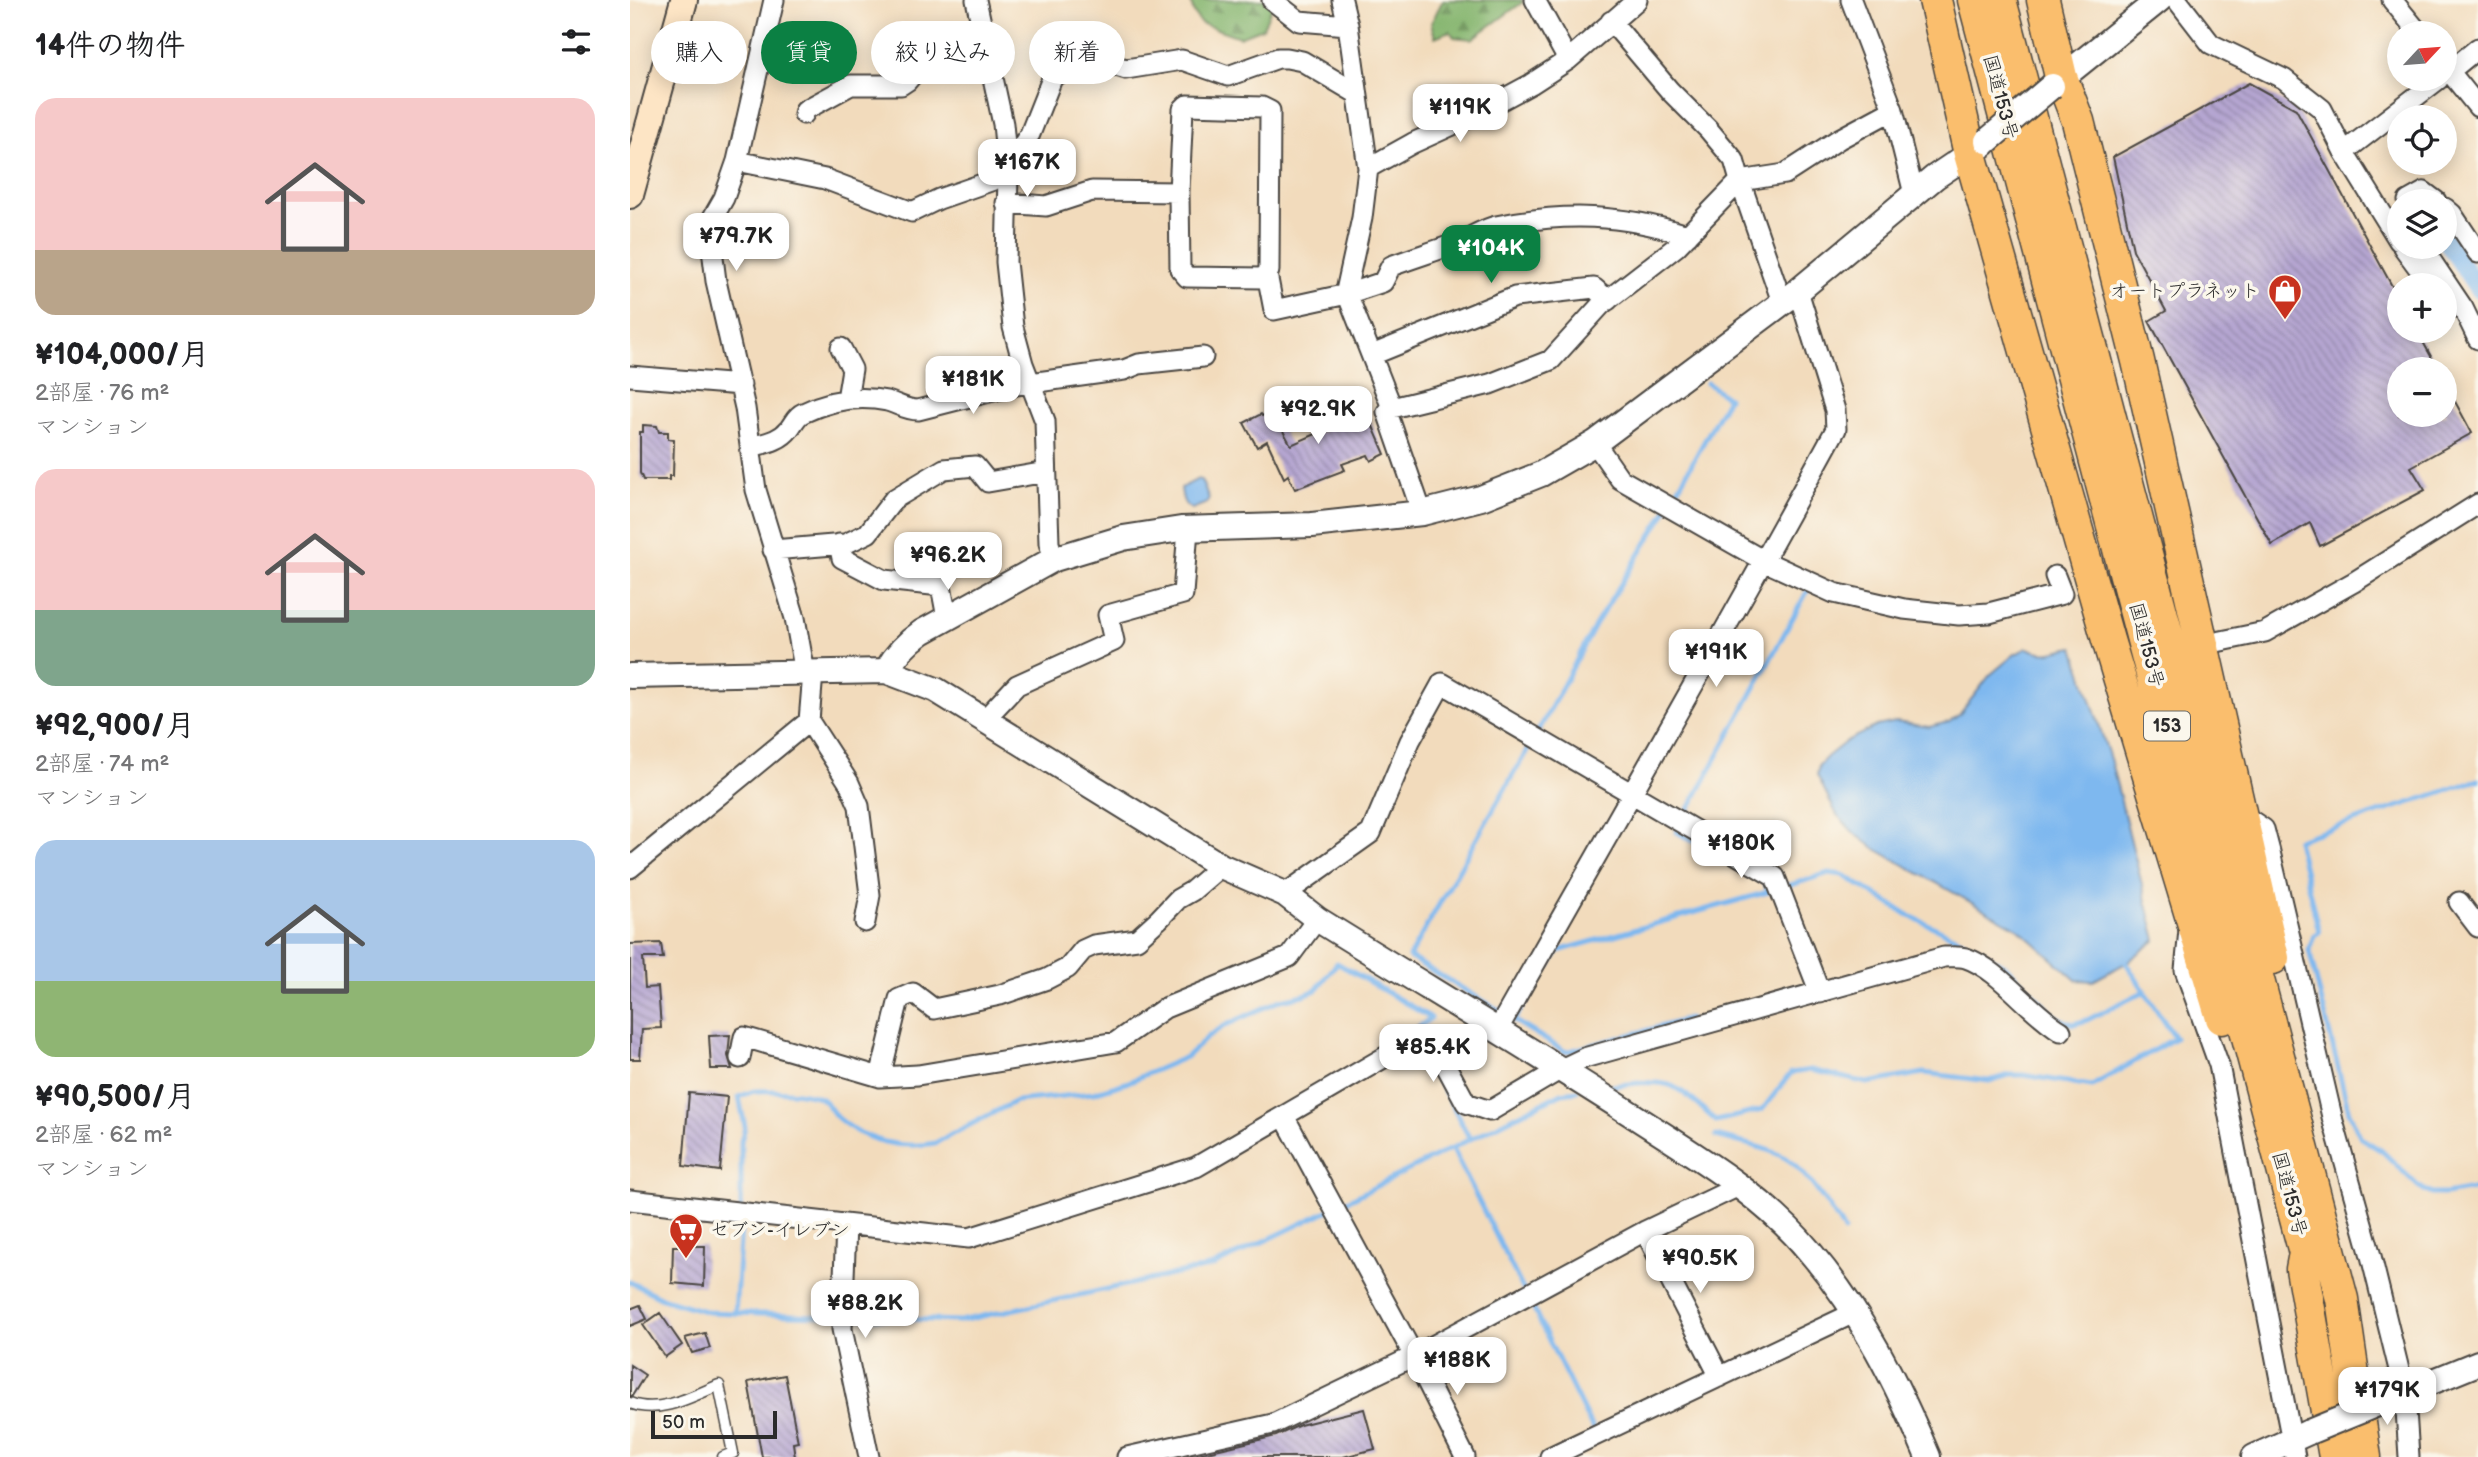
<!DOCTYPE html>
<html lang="ja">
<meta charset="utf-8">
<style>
:root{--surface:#fff;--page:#f2f2f2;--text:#202124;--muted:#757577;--accent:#0b8043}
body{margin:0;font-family:"Balsamiq Sans","Klee One",sans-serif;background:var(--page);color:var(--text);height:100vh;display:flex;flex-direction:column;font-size:26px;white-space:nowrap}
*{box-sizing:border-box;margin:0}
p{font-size:23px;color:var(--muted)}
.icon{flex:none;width:38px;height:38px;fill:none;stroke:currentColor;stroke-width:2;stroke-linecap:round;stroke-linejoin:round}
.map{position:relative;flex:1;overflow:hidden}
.sheet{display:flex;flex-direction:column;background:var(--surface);width:630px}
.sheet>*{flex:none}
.banner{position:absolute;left:21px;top:21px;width:665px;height:63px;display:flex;gap:14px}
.needle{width:46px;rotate:64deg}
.tools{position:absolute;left:1757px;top:21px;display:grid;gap:14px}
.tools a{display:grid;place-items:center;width:70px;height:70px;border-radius:50%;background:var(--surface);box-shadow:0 4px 18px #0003;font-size:35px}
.scale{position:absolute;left:21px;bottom:18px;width:126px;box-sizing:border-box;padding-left:7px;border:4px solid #2b2b2b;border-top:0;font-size:19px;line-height:24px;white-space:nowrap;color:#2b2b2b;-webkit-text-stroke:5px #fbf7ec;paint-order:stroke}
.price{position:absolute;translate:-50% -60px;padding:0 16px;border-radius:14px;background:#fff;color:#222;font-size:23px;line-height:46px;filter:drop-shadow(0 2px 4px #0008)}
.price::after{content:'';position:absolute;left:50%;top:42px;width:21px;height:16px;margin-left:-10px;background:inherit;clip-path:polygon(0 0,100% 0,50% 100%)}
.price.selected{background:var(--accent);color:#fff}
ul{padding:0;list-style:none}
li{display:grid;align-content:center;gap:14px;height:371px;padding:0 35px}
li span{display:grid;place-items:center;height:217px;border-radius:21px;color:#555}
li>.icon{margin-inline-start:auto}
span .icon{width:126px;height:126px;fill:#fffc;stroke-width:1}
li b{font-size:30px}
h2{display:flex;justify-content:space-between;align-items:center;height:84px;padding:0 35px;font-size:30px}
.tag{padding:0 24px;border-radius:32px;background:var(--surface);box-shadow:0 4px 18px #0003;font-size:24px;line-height:63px}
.tag.selected{background:var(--accent);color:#fff}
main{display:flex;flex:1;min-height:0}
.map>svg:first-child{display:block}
.forest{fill:url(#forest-firs);stroke:#58704e;stroke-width:2}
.water{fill:#7eb8ef;stroke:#54728d;stroke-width:2}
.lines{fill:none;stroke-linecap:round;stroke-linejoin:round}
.stream{stroke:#7eb8ef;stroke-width:5}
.canal{stroke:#7eb8ef;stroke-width:18}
.building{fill:url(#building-back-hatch)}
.service-casing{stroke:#494541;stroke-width:13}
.minor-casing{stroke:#494541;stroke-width:23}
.tertiary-casing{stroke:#494541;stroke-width:28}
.secondary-casing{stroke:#494541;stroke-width:30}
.trunk-casing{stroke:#494541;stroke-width:35}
.service{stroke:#fff;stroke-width:10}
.minor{stroke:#fff;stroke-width:19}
.tertiary{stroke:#fff;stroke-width:24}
.secondary{stroke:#fde5c5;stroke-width:26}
.trunk{stroke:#fabe6d;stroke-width:32}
.tertiary-bridge-casing{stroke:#494541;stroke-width:28;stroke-linecap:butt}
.tertiary-bridge{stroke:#fff;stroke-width:24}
.labels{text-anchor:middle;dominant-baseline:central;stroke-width:7;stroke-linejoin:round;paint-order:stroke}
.shield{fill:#fbf7ec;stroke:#696865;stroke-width:2}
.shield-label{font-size:18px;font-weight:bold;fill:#2b2b2b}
.street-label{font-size:19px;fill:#2b2b2b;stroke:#fbf7ec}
.poi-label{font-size:19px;fill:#2b2b2b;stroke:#fbf7ec;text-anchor:end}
</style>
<main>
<section class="sheet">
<h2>14件の物件<svg class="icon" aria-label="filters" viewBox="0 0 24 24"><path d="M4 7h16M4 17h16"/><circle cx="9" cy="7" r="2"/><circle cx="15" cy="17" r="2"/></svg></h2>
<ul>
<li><span style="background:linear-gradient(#f6c9c9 70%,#b9a48a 0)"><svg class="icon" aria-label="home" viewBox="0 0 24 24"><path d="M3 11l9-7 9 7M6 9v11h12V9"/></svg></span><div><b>¥104,000/月</b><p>2部屋 · 76 m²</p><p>マンション</p></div></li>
<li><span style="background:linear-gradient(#f6c9c9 65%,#7fa58c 0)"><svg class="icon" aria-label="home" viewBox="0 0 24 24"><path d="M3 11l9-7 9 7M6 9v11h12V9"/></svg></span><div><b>¥92,900/月</b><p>2部屋 · 74 m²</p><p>マンション</p></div></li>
<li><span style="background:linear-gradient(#a9c7e8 65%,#8fb573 0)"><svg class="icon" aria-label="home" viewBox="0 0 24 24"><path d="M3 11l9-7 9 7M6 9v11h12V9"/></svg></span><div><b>¥90,500/月</b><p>2部屋 · 62 m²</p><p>マンション</p></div></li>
</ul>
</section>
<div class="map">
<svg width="1848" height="1457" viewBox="0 0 1848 1457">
<defs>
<pattern id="forest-firs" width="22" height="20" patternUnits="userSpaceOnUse" patternTransform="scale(1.75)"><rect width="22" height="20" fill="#86b670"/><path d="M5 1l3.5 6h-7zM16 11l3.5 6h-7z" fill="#6e945c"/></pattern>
<pattern id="building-back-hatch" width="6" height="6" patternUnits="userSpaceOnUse" patternTransform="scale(1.75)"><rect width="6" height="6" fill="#b5a6d1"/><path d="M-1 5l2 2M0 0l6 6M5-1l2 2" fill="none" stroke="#9387aa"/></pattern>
</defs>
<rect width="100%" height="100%" fill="#fbf7ec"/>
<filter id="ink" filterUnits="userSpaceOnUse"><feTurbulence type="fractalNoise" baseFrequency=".0143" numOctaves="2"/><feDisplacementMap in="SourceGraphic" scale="14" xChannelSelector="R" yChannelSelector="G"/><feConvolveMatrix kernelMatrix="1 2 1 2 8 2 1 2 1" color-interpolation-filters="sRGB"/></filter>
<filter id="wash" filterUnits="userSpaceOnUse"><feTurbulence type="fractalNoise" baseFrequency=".00686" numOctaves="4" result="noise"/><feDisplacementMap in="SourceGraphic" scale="28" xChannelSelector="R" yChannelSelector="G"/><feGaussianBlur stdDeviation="1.57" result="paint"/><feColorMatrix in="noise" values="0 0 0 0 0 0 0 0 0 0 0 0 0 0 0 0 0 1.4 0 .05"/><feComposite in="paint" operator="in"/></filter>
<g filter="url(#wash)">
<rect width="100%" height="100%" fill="#f2dbbc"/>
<path class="forest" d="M561,0H637L642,6L633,28L609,37L570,23L563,11Z
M813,0H892L893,2L842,39L824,37L820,31L805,37L801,23Z"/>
<path class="water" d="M568,479L571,480L579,498L577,503L562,509C553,506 552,497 551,488Z
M1444,647L1481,762L1526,940L1496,963L1463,981L1446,980L1390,930L1244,848L1224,833L1207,815L1187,775L1189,765L1198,756L1218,740L1247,726L1266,722L1299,727L1319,722L1329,715L1360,675L1385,654L1397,648C1419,657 1423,650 1444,647Z"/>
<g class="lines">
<path class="stream" d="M1848,780L1667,840L1689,932L1684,935L1679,950L1719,1112L1731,1138L1752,1151L1788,1186L1801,1194H1816L1848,1188
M1054,818L1178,590
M1050,827L1047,832L1127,878L1135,883L1138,891
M1154,887L1199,873L1213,875L1280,916L1331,940L1377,967L1426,1017L1443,1024L1457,1020L1515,991
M872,1012L779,957L915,719L967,622L1032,518L1098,398L1077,383
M880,1018L936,1052L1059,1019
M884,1020L928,951L1145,890
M789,1043L840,1139
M974,1087C992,1085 1026,1079 1042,1086C1059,1094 1072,1109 1086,1121L1132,1110L1161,1073L1181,1070L1237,1083L1294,1073L1359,1081L1379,1075H1393L1462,1086L1545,1038L1496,963
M1086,1136C1109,1143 1140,1147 1160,1161C1175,1172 1205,1213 1214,1231
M822,1148L894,1291
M707,1206L932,1093L947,1091
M0,1282L34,1299L78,1312L330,1321L583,1266L699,1210
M899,1300L964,1432
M105,1314L111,1227V1141L115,1127L109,1097C114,1095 120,1092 125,1091C138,1090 179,1092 190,1098C199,1103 201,1112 208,1118C234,1141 271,1150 305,1143L386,1101L463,1093L496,1083L556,1057L580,1035L596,1025L651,1000L674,995L686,990L707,963L801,1018L783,1031L785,1034"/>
<path class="canal" d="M1815,239L1848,289"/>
</g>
<g id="blocks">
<path class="building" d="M1619,83L1666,109L1769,299V331H1787L1808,369H1769V415H1815V383L1842,433L1781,467L1795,490L1690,546L1680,523L1642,545L1519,321L1536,311L1503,250L1483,157Z
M734,406L755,454L741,461L738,455L712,464L715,470L665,489L658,475L654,478L637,441L627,447L614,423L631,414L632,416L642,412L661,445L695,430L692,423Z
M13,425L27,426L29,432H38V439L44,440L43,476H39V480H13L10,473V432H13Z
M31,943L33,958H13L15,988L28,987L31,1028L12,1029L10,1059H0V944Z
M100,1035L98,1056L102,1069H81L79,1036Z
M59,1093L97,1097L90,1171L53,1166Z
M43,1246H75L74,1286L42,1283Z
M10,1305L17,1319L0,1326V1309Z
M30,1313L52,1345L35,1357L13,1325Z
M75,1333L80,1348L62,1353L55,1338Z
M0,1365L15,1375L2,1396H0Z
M155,1375L168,1442L163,1443L165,1457H132L118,1382Z
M734,1409L745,1449L713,1457H555L646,1436L670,1425Z"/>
</g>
</g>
<g filter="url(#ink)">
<use href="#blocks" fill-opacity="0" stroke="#494541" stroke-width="2"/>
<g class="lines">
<g class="service-casing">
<path id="service" d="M0,1403C29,1415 63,1396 89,1385L103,1453L93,1457"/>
</g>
<g class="minor-casing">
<path id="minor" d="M144,0L107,161L94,198L82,219V249L86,281L115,408L126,490L165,618L175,673
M346,0L373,124L378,175L376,262L383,327L393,364L415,421L419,543L424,559
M642,0L669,21L718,25L738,168
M712,0L718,25
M905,0L938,60
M1547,0L1581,44L1654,79L1692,109L1714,152L1769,241
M1762,0L1789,33
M981,21L1040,91L1078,129L1104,160L1110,181L1155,174L1209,139L1263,110L1221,0
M1815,66L1848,107
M1815,75L1848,48
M557,105L632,107L640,111L639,271L633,278L557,277L550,269L549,192L553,109Z
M1263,110L1284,194
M174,114L175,110L221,85H271L277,81L310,42L353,32
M1714,152L1809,79
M107,161L195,179L282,212L309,199L378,175
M377,168L400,134L423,76L448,67L477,63L496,69L552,60L598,76L648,58H657L672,61L726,93
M1778,201L1794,192L1806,201
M376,203L416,206L462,191L549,192
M1815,208L1822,214L1848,253
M1773,247L1801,285
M1792,247L1833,308L1848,339
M637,274L644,310L717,294L753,282L761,266C783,258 805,251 827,243C840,238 853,229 866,226C936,212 990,214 1058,235
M211,348L222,369L217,399
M742,355L885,297L964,288L978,300
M0,376L111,385
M762,408L860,384L921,360L971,305L1046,247L1110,181L1152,302
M965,443L990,479L1134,561L1204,593L1274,609L1329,615L1359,613L1432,594L1425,576
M121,447C135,443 150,441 159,429C164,423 166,416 173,413C200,400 227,395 257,401C268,404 276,410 288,410L386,385L494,370L509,364L573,357
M792,513L757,412L762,408L716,291L732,218L738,168L783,143L840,117L901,84L938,60L1007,0
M209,544L212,558L254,580L311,586L317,618
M143,550L215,544L238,533L264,499L314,469L345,466L358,482L416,472
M1572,645L1635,632L1724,582L1848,504
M183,673L179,721L219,783L229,806L240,895L235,922
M354,720L387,685L484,641L478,615L553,594L558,529
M1610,813L1634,829L1640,852L1703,1121L1741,1256L1775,1394L1779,1457
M591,866L562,891L548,899L529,919L507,939L464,945L453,950L438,968L417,979L370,995L304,1009L283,993L269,999L250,1077L288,1075L486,1042L535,1008L659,957L687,919
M0,868L179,721
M655,894L741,833L780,741L812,683L1145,877L1190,993
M1829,902L1848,927
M1559,930L1555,970L1589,1065L1665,1457
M867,1031C980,831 1096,631 1206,429L1205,410L1168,291
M110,1058L114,1037L250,1077
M654,1116L784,1356L835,1457
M0,1200L339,1238L566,1167L786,1039L802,1040L836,1103L860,1111L931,1069L954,1058L1314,957C1321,957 1329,956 1336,958C1369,969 1399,1012 1431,1031
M216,1225L212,1329L239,1457
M1015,1231L1090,1377
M497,1457L643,1424L784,1356L1015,1231L1111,1185
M920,1457L1226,1312"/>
</g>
<g class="tertiary-casing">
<path id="tertiary" d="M1422,86L1529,0
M256,671C266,654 276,643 292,632L424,559L493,538L551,529L682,525L792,513L851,498L911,474L965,443L1168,291L1305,177L1354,144
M0,676L256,671L306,690L591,866L655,894L687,919C791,984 897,1047 1001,1114C1064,1155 1131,1193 1180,1252C1232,1313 1267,1383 1298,1457
M1750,1403L1848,1363
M1624,1457L1679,1432"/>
</g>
<g class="secondary-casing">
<path id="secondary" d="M0,195L54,0"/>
</g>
<g class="trunk-casing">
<path id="trunk" d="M1305,0L1340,154L1478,640L1592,1018
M1344,0L1675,1253L1672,1269L1705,1457
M1370,0L1712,1299L1735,1457
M1413,0L1431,77L1448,121L1508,361L1643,958"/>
</g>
<use href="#service" class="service"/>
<use href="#minor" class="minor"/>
<use href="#tertiary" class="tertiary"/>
<use href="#secondary" class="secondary"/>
<use href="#trunk" class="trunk"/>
<g class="tertiary-bridge-casing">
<path id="tertiary-bridge" d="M1357,141L1422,86
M1679,1432L1750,1403"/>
</g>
<use href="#tertiary-bridge" class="tertiary-bridge"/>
</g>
</g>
<defs>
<g id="shop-pin" transform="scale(1.75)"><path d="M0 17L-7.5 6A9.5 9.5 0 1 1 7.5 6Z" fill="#c8321e" stroke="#fbf7ec"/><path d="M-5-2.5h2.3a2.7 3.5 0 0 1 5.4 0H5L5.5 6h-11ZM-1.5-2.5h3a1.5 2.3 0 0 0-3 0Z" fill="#fff"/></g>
<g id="supermarket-pin" transform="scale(1.75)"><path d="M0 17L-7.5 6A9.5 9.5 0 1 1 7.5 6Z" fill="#c8321e" stroke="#fbf7ec"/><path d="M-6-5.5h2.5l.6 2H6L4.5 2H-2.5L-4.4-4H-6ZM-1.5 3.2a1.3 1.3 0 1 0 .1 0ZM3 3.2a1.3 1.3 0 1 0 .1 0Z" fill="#fff"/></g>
</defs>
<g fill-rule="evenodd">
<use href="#shop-pin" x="1655" y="291"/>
<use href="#supermarket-pin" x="56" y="1230"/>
</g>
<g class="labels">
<rect class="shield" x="1514" y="711.5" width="46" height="29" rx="5"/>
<g class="shield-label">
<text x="1537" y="726">153</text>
</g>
<g class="street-label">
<text transform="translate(1370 97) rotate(75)">国道153号</text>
<text transform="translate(1516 645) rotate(75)">国道153号</text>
<text transform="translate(1659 1194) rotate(75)">国道153号</text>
</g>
<g class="poi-label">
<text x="1630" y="291">オートプラネット</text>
<text x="80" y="1230" text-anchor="start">セブン-イレブン</text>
</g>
</g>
</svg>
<div class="tools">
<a><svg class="needle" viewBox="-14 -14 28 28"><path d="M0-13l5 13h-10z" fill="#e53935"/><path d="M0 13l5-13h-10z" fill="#757577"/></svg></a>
<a><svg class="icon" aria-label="locate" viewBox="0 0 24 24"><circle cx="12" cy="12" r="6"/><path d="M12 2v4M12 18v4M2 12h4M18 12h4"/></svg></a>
<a><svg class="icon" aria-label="layers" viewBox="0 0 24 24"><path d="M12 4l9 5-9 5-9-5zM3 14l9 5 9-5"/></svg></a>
<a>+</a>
<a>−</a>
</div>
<div class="scale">50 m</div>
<b class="price" style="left:830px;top:144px">¥119K</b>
<b class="price" style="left:397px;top:199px">¥167K</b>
<b class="price" style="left:106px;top:273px">¥79.7K</b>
<b class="price selected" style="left:861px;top:285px">¥104K</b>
<b class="price" style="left:343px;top:416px">¥181K</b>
<b class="price" style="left:688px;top:446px">¥92.9K</b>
<b class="price" style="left:318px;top:592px">¥96.2K</b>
<b class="price" style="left:1086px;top:689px">¥191K</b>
<b class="price" style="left:1111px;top:880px">¥180K</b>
<b class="price" style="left:803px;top:1084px">¥85.4K</b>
<b class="price" style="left:1070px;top:1295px">¥90.5K</b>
<b class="price" style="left:235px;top:1340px">¥88.2K</b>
<b class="price" style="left:827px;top:1397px">¥188K</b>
<b class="price" style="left:1757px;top:1427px">¥179K</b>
<div class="banner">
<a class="tag">購入</a>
<a class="tag selected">賃貸</a>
<a class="tag">絞り込み</a>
<a class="tag">新着</a>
</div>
</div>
</main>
